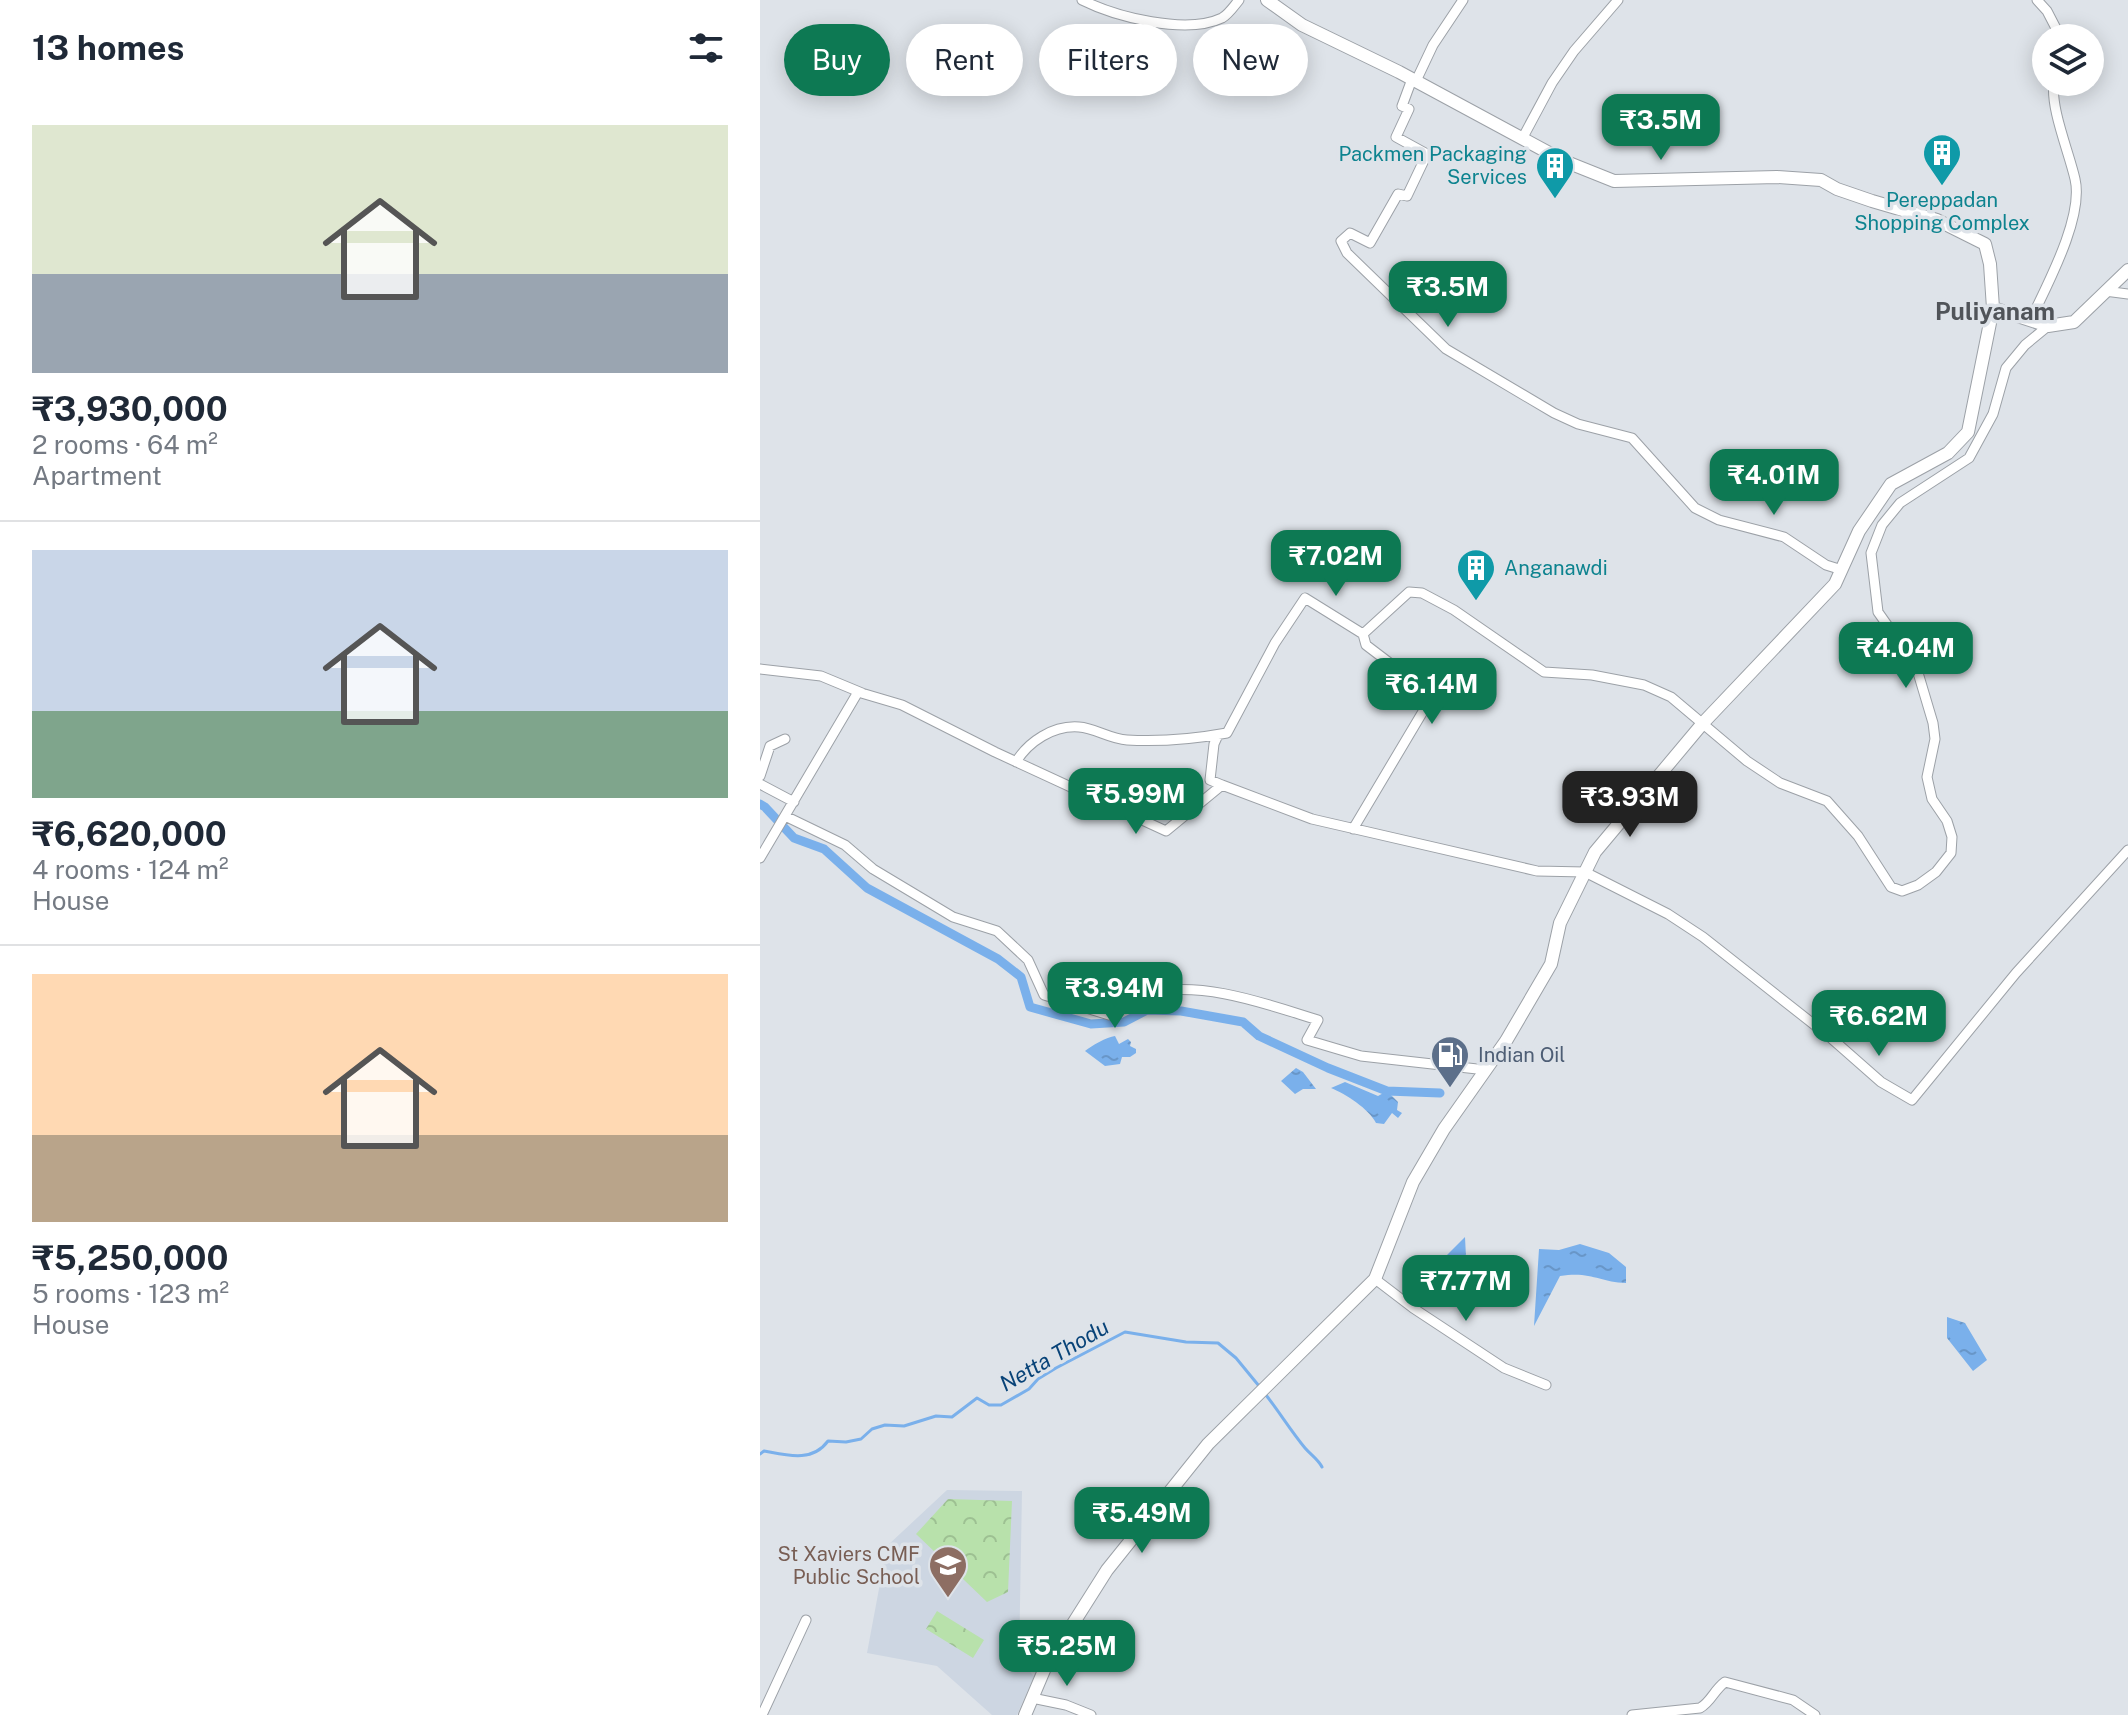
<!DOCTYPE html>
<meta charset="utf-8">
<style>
:root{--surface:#fff;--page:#f6f6f7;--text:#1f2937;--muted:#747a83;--line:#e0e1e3;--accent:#0d7953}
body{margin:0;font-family:"Public Sans",sans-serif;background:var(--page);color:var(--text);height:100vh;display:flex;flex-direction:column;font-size:30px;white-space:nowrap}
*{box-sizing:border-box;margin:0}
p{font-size:26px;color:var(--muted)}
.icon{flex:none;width:44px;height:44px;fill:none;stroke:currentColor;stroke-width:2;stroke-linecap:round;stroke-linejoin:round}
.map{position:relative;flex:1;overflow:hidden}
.side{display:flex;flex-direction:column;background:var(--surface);width:760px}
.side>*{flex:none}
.banner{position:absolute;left:24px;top:24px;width:760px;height:72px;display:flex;gap:16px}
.controls{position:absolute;left:1272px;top:24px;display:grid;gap:16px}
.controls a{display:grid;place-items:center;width:72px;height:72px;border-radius:50%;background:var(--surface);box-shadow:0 4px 20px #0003;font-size:40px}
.price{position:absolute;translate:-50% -68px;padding:0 18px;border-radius:16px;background:var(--accent);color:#fff;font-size:26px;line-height:52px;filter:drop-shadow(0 2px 4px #0008)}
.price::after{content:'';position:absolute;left:50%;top:48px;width:24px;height:18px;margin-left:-12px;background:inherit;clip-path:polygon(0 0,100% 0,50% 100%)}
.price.current{background:#222;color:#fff}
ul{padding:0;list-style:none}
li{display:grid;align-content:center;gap:16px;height:424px;padding:0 32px}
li+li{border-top:2px solid var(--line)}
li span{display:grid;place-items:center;height:248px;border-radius:0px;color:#555}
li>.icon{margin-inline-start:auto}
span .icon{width:144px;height:144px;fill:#fffc;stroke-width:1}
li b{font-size:34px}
h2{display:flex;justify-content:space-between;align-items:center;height:96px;padding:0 32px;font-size:34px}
.chip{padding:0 28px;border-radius:36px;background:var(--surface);box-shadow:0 4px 20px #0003;font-size:28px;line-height:72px}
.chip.current{background:var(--accent);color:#fff}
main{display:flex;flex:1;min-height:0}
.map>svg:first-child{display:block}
.built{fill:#cdd6e2}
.park{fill:url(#park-crowns)}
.water{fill:url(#water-ripples)}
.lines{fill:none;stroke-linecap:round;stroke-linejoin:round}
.stream{stroke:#7ab0eb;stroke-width:3}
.canal{stroke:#7ab0eb;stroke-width:9}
.street-casing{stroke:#9ca1a7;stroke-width:11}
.secondary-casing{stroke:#9ca1a7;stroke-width:14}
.street{stroke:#fff;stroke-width:9}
.secondary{stroke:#fff;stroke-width:12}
.labels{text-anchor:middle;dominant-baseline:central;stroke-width:7;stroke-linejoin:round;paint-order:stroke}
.culture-label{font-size:20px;fill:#0d838f;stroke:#dee3e9;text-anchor:end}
.service-label{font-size:20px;fill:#4e5e75;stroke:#dee3e9;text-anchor:start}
.education-label{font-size:20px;fill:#785e54;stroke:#dee3e9;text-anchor:end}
.water-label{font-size:22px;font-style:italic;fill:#084378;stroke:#dee3e9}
.quarter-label{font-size:24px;font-weight:bold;fill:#505459;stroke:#dee3e9}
</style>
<main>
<section class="side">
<h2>13 homes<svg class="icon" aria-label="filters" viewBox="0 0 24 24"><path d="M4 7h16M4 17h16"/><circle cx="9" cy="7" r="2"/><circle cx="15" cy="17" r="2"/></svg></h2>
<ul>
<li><span style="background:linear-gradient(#dfe7d0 60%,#9aa5b1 0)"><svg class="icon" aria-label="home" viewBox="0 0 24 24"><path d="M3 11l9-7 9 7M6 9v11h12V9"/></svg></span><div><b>₹3,930,000</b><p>2 rooms · 64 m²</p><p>Apartment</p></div></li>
<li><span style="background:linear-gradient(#c9d6e8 65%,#7fa58c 0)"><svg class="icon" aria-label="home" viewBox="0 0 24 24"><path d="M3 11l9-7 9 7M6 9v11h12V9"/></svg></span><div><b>₹6,620,000</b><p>4 rooms · 124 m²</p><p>House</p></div></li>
<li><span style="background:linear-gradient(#ffd9b3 65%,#b9a48a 0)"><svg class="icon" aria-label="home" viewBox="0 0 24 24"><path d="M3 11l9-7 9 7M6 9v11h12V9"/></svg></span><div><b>₹5,250,000</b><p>5 rooms · 123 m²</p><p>House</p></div></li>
</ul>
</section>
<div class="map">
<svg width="1368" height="1715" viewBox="0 0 1368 1715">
<defs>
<pattern id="park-crowns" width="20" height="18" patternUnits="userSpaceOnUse" patternTransform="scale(2)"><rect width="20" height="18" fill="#b8e1ab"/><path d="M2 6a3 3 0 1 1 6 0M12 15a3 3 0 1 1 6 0" fill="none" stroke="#9dc092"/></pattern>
<pattern id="water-ripples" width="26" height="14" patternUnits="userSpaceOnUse" patternTransform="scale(2)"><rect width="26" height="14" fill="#7ab0eb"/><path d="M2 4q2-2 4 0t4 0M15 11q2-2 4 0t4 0" fill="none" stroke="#6896c8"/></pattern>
</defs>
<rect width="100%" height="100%" fill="#dee3e9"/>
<path class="built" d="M187,1490L262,1491L259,1661L274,1676L257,1715H232L177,1666L107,1653L127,1546Z"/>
<path class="park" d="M188,1499L252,1501L248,1592L227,1602L156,1534Z
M177,1611L224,1640L213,1658L166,1629Z"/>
<path class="water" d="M355,1036L359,1044L368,1039L371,1042L370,1046L376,1049V1053L370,1057H362L360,1064L345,1066L325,1051C331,1046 347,1037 355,1036Z
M536,1068L543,1072L556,1089H543L535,1094L521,1081Z
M585,1082L618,1096L627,1091L638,1102L637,1110L642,1113L638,1118L632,1113L624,1124L616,1123C609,1109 586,1094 571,1088Z
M705,1237L706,1257L727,1274H674L684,1258Z
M820,1244L849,1253L866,1267V1283C839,1282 831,1271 800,1276L774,1326L779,1249L799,1250Z
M1187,1317L1205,1323L1227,1360L1213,1371L1187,1338Z"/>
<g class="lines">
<path class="stream" d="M506,1395C520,1413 531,1431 545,1448C551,1455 558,1459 562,1467
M0,1454L4,1451C26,1455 52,1463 68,1441L86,1442L101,1439L112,1429L125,1425L144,1426L176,1416L192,1417L217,1398L229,1405H241L269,1389L278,1379L296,1368L365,1332L426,1342L458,1343L476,1358L499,1386"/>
<path class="canal" d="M0,804L5,807L34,838L64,849L107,888L238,959L261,977L270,1007L331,1024L364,1022L387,1010L421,1011L483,1022L499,1036L568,1068L627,1091L680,1093"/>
<g class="street-casing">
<path id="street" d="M322,0C356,17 426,35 462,18C469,14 474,6 479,0
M1277,0L1287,11L1301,38
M652,79L642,106L649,109L636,137L667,154L647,196L638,194L610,243L590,233L581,241L587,253L686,349L794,413L818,424L872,438L935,508L959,520L1024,537L1066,565L1082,570
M656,81L673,45L703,0
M762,139L792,83L814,51L858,0
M1345,291L1368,294
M1271,319C1287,285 1324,217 1315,179C1309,152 1290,108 1294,82
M0,669L61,676L102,693
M458,735L454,744L450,780L462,785
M256,762C268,742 293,725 319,727C335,728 350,739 367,740C401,742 434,739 467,733L515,643L545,598L603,634L649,592L662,593L694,610L784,672L832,675L884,685L911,697L987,761L1020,783L1067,801L1098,836L1131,887L1142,891L1158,885L1176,872L1191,853L1192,837L1187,821L1172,799L1167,777L1175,739L1173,723L1156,666L1118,612L1111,553L1122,525L1140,503L1209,458L1233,414L1246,368L1265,345L1288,326
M0,776L10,746L25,739
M0,784L34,802
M25,816L85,845L113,869L193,917L237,931L268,960L284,995L349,1015C360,1008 374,995 387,993C445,981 503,1003 558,1020L547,1040L601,1056L726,1070
M593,829L671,698L652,680L606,645L603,634
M0,858L98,692L142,705L235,752L406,831L462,785L552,819L777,871L825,872L908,914L943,937L1071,1038L1121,1082L1152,1100L1256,973L1368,850
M615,1279L653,1308L744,1368L786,1385
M272,1698L306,1705L331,1715
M2,1715L46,1620
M872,1715L940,1708C951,1702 954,1690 965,1682L1033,1700L1055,1715"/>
</g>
<g class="secondary-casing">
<path id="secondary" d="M1233,308L1288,326L1314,322L1368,270
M265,1715L285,1668L347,1570L448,1444L615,1279L653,1182L684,1129L746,1041L791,964L800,923L835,852L943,723L1075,584L1099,531L1131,484L1188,453L1208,432L1233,308L1230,264L1225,244L1177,220L1112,201L1077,189L1061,180L1017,177L854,181L804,161L639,72L542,25L507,0"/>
</g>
<use href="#street" class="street"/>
<use href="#secondary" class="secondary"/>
</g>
<defs>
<g id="building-pin" transform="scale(2)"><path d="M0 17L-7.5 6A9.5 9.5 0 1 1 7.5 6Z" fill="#0f9aa8" stroke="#dee3e9"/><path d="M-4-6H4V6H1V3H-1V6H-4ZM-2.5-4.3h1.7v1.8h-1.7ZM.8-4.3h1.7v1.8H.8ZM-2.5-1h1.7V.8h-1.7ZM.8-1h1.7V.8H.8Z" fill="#fff"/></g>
<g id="fuel-pin" transform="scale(2)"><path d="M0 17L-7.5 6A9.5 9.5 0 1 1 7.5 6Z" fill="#5c6f8a" stroke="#dee3e9"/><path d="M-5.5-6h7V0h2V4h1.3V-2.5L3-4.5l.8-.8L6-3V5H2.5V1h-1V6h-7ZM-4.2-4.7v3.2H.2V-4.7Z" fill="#fff"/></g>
<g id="school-pin" transform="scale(2)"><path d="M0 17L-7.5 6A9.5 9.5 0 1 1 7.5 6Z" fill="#8d6e63" stroke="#dee3e9"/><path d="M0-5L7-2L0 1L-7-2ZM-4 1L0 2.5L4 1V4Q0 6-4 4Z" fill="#fff"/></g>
</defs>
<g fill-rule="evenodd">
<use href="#building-pin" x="1182" y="153"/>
<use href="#building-pin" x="795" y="166"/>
<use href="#building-pin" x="716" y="568"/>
<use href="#fuel-pin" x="690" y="1055"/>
<use href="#school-pin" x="188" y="1565"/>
</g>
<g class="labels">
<g class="culture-label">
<text x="767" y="154">Packmen Packaging<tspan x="767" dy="23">Services</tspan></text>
<text x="1182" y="200" text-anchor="middle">Pereppadan<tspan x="1182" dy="23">Shopping Complex</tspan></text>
<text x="744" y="568" text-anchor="start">Anganawdi</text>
</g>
<g class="service-label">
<text x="718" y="1055">Indian Oil</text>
</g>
<g class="education-label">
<text x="160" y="1554">St Xaviers CMF<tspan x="160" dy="23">Public School</tspan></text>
</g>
<g class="water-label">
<text transform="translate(294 1355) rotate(-30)">Netta Thodu</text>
</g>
<g class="quarter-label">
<text x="1235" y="311">Puliyanam</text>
</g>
</g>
</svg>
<div class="controls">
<a><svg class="icon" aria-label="layers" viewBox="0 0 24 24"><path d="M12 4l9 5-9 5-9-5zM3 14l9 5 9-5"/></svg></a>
</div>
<b class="price" style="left:901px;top:162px">₹3.5M</b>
<b class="price" style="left:688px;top:329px">₹3.5M</b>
<b class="price" style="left:1014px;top:517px">₹4.01M</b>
<b class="price" style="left:576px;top:598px">₹7.02M</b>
<b class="price" style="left:1146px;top:690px">₹4.04M</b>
<b class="price" style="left:672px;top:726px">₹6.14M</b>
<b class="price" style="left:376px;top:836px">₹5.99M</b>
<b class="price current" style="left:870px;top:839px">₹3.93M</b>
<b class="price" style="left:355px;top:1030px">₹3.94M</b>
<b class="price" style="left:1119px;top:1058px">₹6.62M</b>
<b class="price" style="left:706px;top:1323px">₹7.77M</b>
<b class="price" style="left:382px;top:1555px">₹5.49M</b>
<b class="price" style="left:307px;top:1688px">₹5.25M</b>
<div class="banner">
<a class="chip current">Buy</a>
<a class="chip">Rent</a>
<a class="chip">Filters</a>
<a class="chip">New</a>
</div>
</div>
</main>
